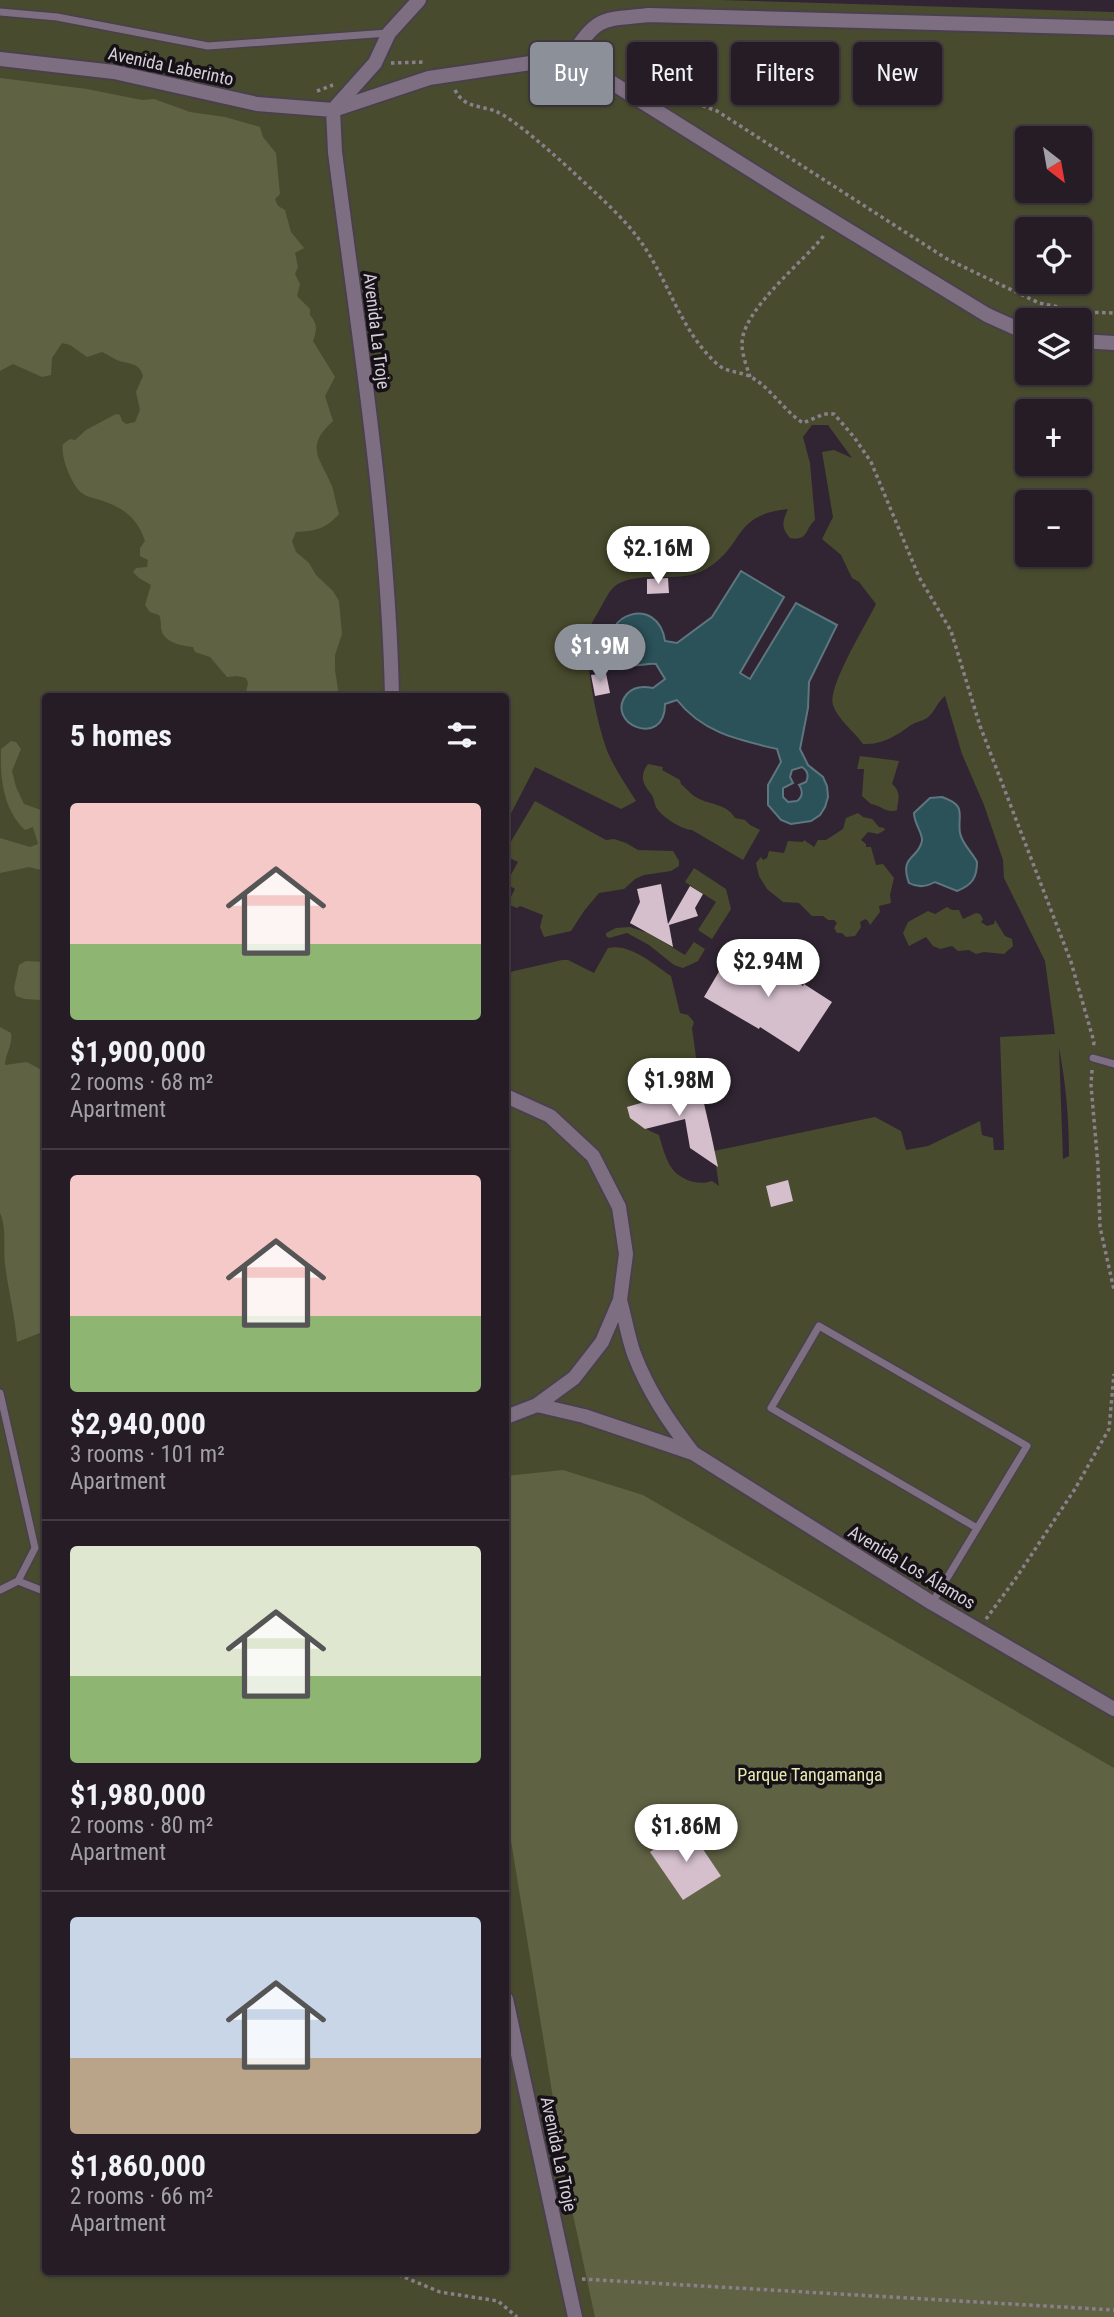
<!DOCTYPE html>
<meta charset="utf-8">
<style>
:root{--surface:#251c26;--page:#2d252e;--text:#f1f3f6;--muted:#a3a1a7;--line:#423a43;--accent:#8c9099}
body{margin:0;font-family:"Roboto Condensed",sans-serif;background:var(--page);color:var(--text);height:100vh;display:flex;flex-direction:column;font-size:26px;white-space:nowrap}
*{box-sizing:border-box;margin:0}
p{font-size:23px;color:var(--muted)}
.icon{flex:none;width:38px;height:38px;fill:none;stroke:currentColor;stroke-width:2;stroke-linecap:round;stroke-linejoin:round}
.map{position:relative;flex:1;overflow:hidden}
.sheet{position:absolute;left:42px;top:693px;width:467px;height:1582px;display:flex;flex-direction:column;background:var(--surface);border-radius:7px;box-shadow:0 2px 5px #0004,0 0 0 2px var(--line)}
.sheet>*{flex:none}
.banner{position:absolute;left:530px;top:42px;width:478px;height:63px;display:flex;gap:14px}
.needle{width:46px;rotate:149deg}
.fabs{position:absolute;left:1015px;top:126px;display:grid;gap:14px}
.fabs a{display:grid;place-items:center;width:77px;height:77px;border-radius:7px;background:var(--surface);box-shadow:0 2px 5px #0004,0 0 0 2px var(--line);font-size:35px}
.price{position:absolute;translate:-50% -60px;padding:0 16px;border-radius:24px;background:#fff;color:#222;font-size:23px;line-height:46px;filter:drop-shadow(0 2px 4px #0008)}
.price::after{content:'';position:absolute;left:50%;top:42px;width:21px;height:16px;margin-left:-10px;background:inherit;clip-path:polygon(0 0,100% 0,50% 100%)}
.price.selected{background:var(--accent);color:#fff}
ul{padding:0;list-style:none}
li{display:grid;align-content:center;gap:14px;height:371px;padding:0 28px}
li+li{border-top:2px solid var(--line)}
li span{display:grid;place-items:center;height:217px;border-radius:7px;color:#555}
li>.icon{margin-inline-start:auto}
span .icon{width:126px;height:126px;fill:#fffc;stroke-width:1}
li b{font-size:30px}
h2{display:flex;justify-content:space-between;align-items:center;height:84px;padding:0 28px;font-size:30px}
.pill{padding:0 24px;border-radius:7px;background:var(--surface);box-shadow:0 2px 5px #0004,0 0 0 2px var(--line);font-size:24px;line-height:63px}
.pill.selected{background:var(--accent);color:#fff}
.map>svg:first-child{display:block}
.green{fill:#494b2e;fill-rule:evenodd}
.forest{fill:#606244}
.water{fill:#2b5159;stroke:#5e767f;stroke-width:2;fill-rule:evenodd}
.building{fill:#d5bfcd}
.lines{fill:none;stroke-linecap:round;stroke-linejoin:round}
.service-casing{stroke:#49404c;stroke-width:10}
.minor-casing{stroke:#49404c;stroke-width:18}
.path{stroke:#8a808c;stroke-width:3.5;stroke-dasharray:3.5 3.5;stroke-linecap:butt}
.service{stroke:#7d6f81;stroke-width:7}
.minor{stroke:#7d6f81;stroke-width:14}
.labels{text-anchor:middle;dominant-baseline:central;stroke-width:7;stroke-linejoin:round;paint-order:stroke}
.street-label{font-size:18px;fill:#d6ced8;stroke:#161017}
.park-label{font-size:18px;fill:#e5eab0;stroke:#161017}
</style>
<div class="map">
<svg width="1114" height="2317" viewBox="0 0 1114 2317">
<rect width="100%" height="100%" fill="#312533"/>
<path class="green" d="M0,0H721L1114,12V2317H0ZM1027,138H1080V191H1027ZM1027,229H1080V282H1027ZM1027,320H1080V373H1027ZM1027,411H1080V464H1027ZM812,425H828L852,458L834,450L822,452L833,517L822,539L841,555L852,578L859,582L876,604C867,623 827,687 833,705C838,720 854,731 863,744C882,745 896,736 911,725C916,722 922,721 927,718C935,712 937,702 945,696L962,754L984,805L1003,860L1004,878L1045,961L1055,1034L1000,1037L1004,1150H994L993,1138L982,1135L980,1121L928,1146L906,1150L901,1131L875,1117L714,1151L719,1186L712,1181C699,1186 679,1180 671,1167C665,1158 662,1145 659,1135C645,1129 632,1123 627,1108L700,1086L692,1028L694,1022L688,1015L680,1013L671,976C653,964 630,943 608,948L594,973L568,960H562L510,972L506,964V2272H46V696H506V823L535,767L621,809L636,801C627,786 616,771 609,755C598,731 582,653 590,629C592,621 598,613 602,605C608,595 611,586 622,582C648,571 681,584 706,569C746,545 731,515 788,509C783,521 780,526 790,538C809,541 804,530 815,520L810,463L803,437ZM1027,502H1080V555H1027ZM1059,1048C1066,1084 1069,1119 1069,1156L1063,1159Z
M860,756L899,761L892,784C902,793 898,799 897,810C887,814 880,805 871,804L862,796L864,769H857Z
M648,764L663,767L662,770L680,780L681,784C686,788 690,793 694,796C707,805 727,803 735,818L745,820L750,825L760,830L743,860L692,830C683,830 664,818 658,810C654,806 655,799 651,794C643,784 639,776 648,764Z
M535,801L606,840L614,839L626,843L638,850L673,851L679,861V866L671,871L644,875L635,879L624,889L599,893L584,911L571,931L544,937L540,927L543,915L520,906L517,908L507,904L515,889L506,884L518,862L506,856V850Z
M858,813L863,817L872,819L879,827L884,828L885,830L878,834L868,832L861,840L866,844V847H871L876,865L883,864L894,878L890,895L891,903L879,906L880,912L870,925L868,921L865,919L860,922L861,927L855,936L846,937L842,933H837L834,928L837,923L834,920H828L823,916H812L799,903L783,902L767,889L759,876L756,863L761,857L763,860L767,858L769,851L784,853L788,841L803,842L804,840L814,847L818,840H826L843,829L846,818Z
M694,868L726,889L731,909L712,939L698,930L716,902L685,882Z
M947,907L952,910H959L963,919L976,913L980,914L983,919L981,922L987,926L994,924L995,920L1005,936L1012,939L1013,946L1004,954L984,952L976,954L969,950L958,951L952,946L940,949L933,946L926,937L909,946L903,933L908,922L928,911L935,914Z
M630,927L648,933L685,955L694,942L705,949L698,961L683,968L674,965L649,945L627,933L609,938L606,936V933L616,928Z"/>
<path class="forest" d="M0,78L87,89L142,100L154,99L190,112L225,117L260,127L263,137L276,153L280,194L275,199L278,206L285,210L291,232L304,248L295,253L298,267L295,274L300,284L297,296L310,309V315C318,325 317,330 313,341L335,377L325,396L333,421C304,447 320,458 332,486C335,495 336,505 339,514C326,529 315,531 296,532L292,541L296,552L309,563L316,575L333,591L339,601L342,634L335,655V670L339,696H245L248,683L246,678L237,676L227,677L210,657L195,652L193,647C183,646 166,643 162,632C160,627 162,621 159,615L150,612L145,605L151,585L139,578L133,572L136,568L147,567L148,560L140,556V548L145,541C138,519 124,508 103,501C96,498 88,498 82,493C72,486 60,456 63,444L70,439L75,440L86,430L116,414L120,415L122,421L126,424L135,422L140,410L136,392L143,376C139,363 131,364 119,361C114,359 107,354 102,352L87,357L70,345L62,343L52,358L51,375L42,377L13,364L0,371Z
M11,741L16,742L21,749L12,771L16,787L24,804L41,810L45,817V871L29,867L0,873V838L30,847L38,844L33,827L25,830C3,809 0,778 1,749Z
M45,958V995L41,1000L25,999L16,996L14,988L19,965L26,961L43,962Z
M0,1027L11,1033C13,1045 5,1054 5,1065L27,1062L45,1072V1331L17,1342C15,1315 8,1290 5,1264C3,1247 7,1229 0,1213Z
M563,1470L643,1495L1114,1768V2317H595L569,2196L506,1810V1476Z"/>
<path class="water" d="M741,571L784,597L740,673L750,679L796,603L837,625L809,682L808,708L800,749L808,765L823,777L827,786L828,797L825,807L820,815L811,821L791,824L781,820L768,805V785L781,762L777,749C739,740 703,733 677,700L665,704C665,750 603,723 627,694C634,686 644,686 653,688L665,679L656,664C647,662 639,668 629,664C622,662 617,656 614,649C599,615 658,594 665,641L677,643L712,617ZM802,767C808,771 809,776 806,782L799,785C803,790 803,797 797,801L788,802L783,797V788L793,783L790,777L792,770Z
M942,797C968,806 957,815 960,833C962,844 972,852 977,862C977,878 972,885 957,891L935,882C926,887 918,888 909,883C899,855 918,860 922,841C923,833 914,824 914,813L930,798Z"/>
<path class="building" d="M668,578L669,593L647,594V579Z
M606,673L610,693L595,696L591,675Z
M661,884L668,924L690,886L703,894L695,908L698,916L669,925L673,947L630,923L640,902L637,889Z
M734,946L803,986L804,984L832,1002L799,1052L760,1027L759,1029L704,997Z
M700,1086L711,1134L718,1167L690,1148L685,1119L645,1129L630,1118L627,1107Z
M788,1180L793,1201L771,1207L766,1186Z
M688,1827L721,1876L683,1900L650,1852Z"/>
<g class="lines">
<g class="service-casing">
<path id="service" d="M0,12L57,17L208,46L388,33
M1093,1058L1114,1064
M0,1393L35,1548L18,1581L0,1590
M18,1581L46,1592
M932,1603L1027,1446L819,1326L771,1408L977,1528"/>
</g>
<g class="minor-casing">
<path id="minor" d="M571,57C598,15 602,20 649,15L1114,28
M0,59L114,72L257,104L333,110L429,78L571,57L789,194L987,315L1027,333
M1080,341L1114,343
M392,696C388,514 358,332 335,152L333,110L375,63L389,33L419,0
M506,1096L550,1116L593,1156L619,1207L626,1254L620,1300L602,1342L574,1378L537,1405L506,1417
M620,1300C625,1318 628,1337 634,1354C648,1391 669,1422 693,1453
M537,1405L584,1416L693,1453L932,1603L1114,1709
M506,1999L575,2317"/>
</g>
<path class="path" d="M391,63L425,62
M650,86L717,111L947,259L1039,303L1083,312L1114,313
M455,90C464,108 479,105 495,111C515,119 554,155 571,170C597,195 628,220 647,251C671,289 683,333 717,364C727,373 740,371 751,377C771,388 783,410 803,423L824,414H834L854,437L871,462L919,577L951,631L980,726L1071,962L1094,1042L1093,1048
M317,91L333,85
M750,377C747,367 742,355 742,344C742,309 804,262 825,234
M1092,1070L1091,1085L1098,1166L1100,1227L1114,1290
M986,1619L1016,1578L1075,1489L1109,1429L1114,1374
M392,2272L440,2292L498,2301L517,2317
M582,2279L1114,2310"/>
<use href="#service" class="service"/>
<use href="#minor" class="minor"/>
</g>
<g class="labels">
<g class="street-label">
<text transform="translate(171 66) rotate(12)">Avenida Laberinto</text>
<text transform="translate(377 331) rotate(83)">Avenida La Troje</text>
<text transform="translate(912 1567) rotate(31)">Avenida Los Álamos</text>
<text transform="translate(559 2154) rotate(78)">Avenida La Troje</text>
</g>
<g class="park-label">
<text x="810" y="1774">Parque Tangamanga</text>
</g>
</g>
</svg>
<div class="fabs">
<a><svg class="needle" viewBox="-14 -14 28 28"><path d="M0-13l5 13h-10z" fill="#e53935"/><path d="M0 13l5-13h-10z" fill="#a3a1a7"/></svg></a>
<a><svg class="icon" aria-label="locate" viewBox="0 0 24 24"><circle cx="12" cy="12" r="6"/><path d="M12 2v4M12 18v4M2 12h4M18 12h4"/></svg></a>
<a><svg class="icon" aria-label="layers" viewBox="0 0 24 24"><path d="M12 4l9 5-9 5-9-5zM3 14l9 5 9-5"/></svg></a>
<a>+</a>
<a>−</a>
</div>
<b class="price" style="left:658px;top:586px">$2.16M</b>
<b class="price selected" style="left:600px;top:684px">$1.9M</b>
<b class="price" style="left:768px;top:999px">$2.94M</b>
<b class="price" style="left:679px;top:1118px">$1.98M</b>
<b class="price" style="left:686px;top:1864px">$1.86M</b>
<div class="banner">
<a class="pill selected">Buy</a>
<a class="pill">Rent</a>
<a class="pill">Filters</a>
<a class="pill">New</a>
</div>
<section class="sheet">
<h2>5 homes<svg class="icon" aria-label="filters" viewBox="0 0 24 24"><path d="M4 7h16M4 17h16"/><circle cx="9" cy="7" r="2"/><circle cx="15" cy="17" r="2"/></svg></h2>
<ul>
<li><span style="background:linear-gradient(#f6c9c9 65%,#8fb573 0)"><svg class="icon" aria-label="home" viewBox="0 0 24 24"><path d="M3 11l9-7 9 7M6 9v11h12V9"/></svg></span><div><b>$1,900,000</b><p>2 rooms · 68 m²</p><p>Apartment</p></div></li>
<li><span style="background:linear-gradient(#f6c9c9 65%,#8fb573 0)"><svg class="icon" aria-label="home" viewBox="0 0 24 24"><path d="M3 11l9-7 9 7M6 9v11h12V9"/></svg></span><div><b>$2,940,000</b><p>3 rooms · 101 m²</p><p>Apartment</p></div></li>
<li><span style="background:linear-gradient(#dfe7d0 60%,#8fb573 0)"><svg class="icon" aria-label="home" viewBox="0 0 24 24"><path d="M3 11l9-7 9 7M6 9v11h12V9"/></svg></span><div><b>$1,980,000</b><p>2 rooms · 80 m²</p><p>Apartment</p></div></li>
<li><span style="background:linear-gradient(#c9d6e8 65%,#b9a48a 0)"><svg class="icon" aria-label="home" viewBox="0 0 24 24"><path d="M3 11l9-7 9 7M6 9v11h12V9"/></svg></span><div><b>$1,860,000</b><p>2 rooms · 66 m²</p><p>Apartment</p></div></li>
</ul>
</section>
</div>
